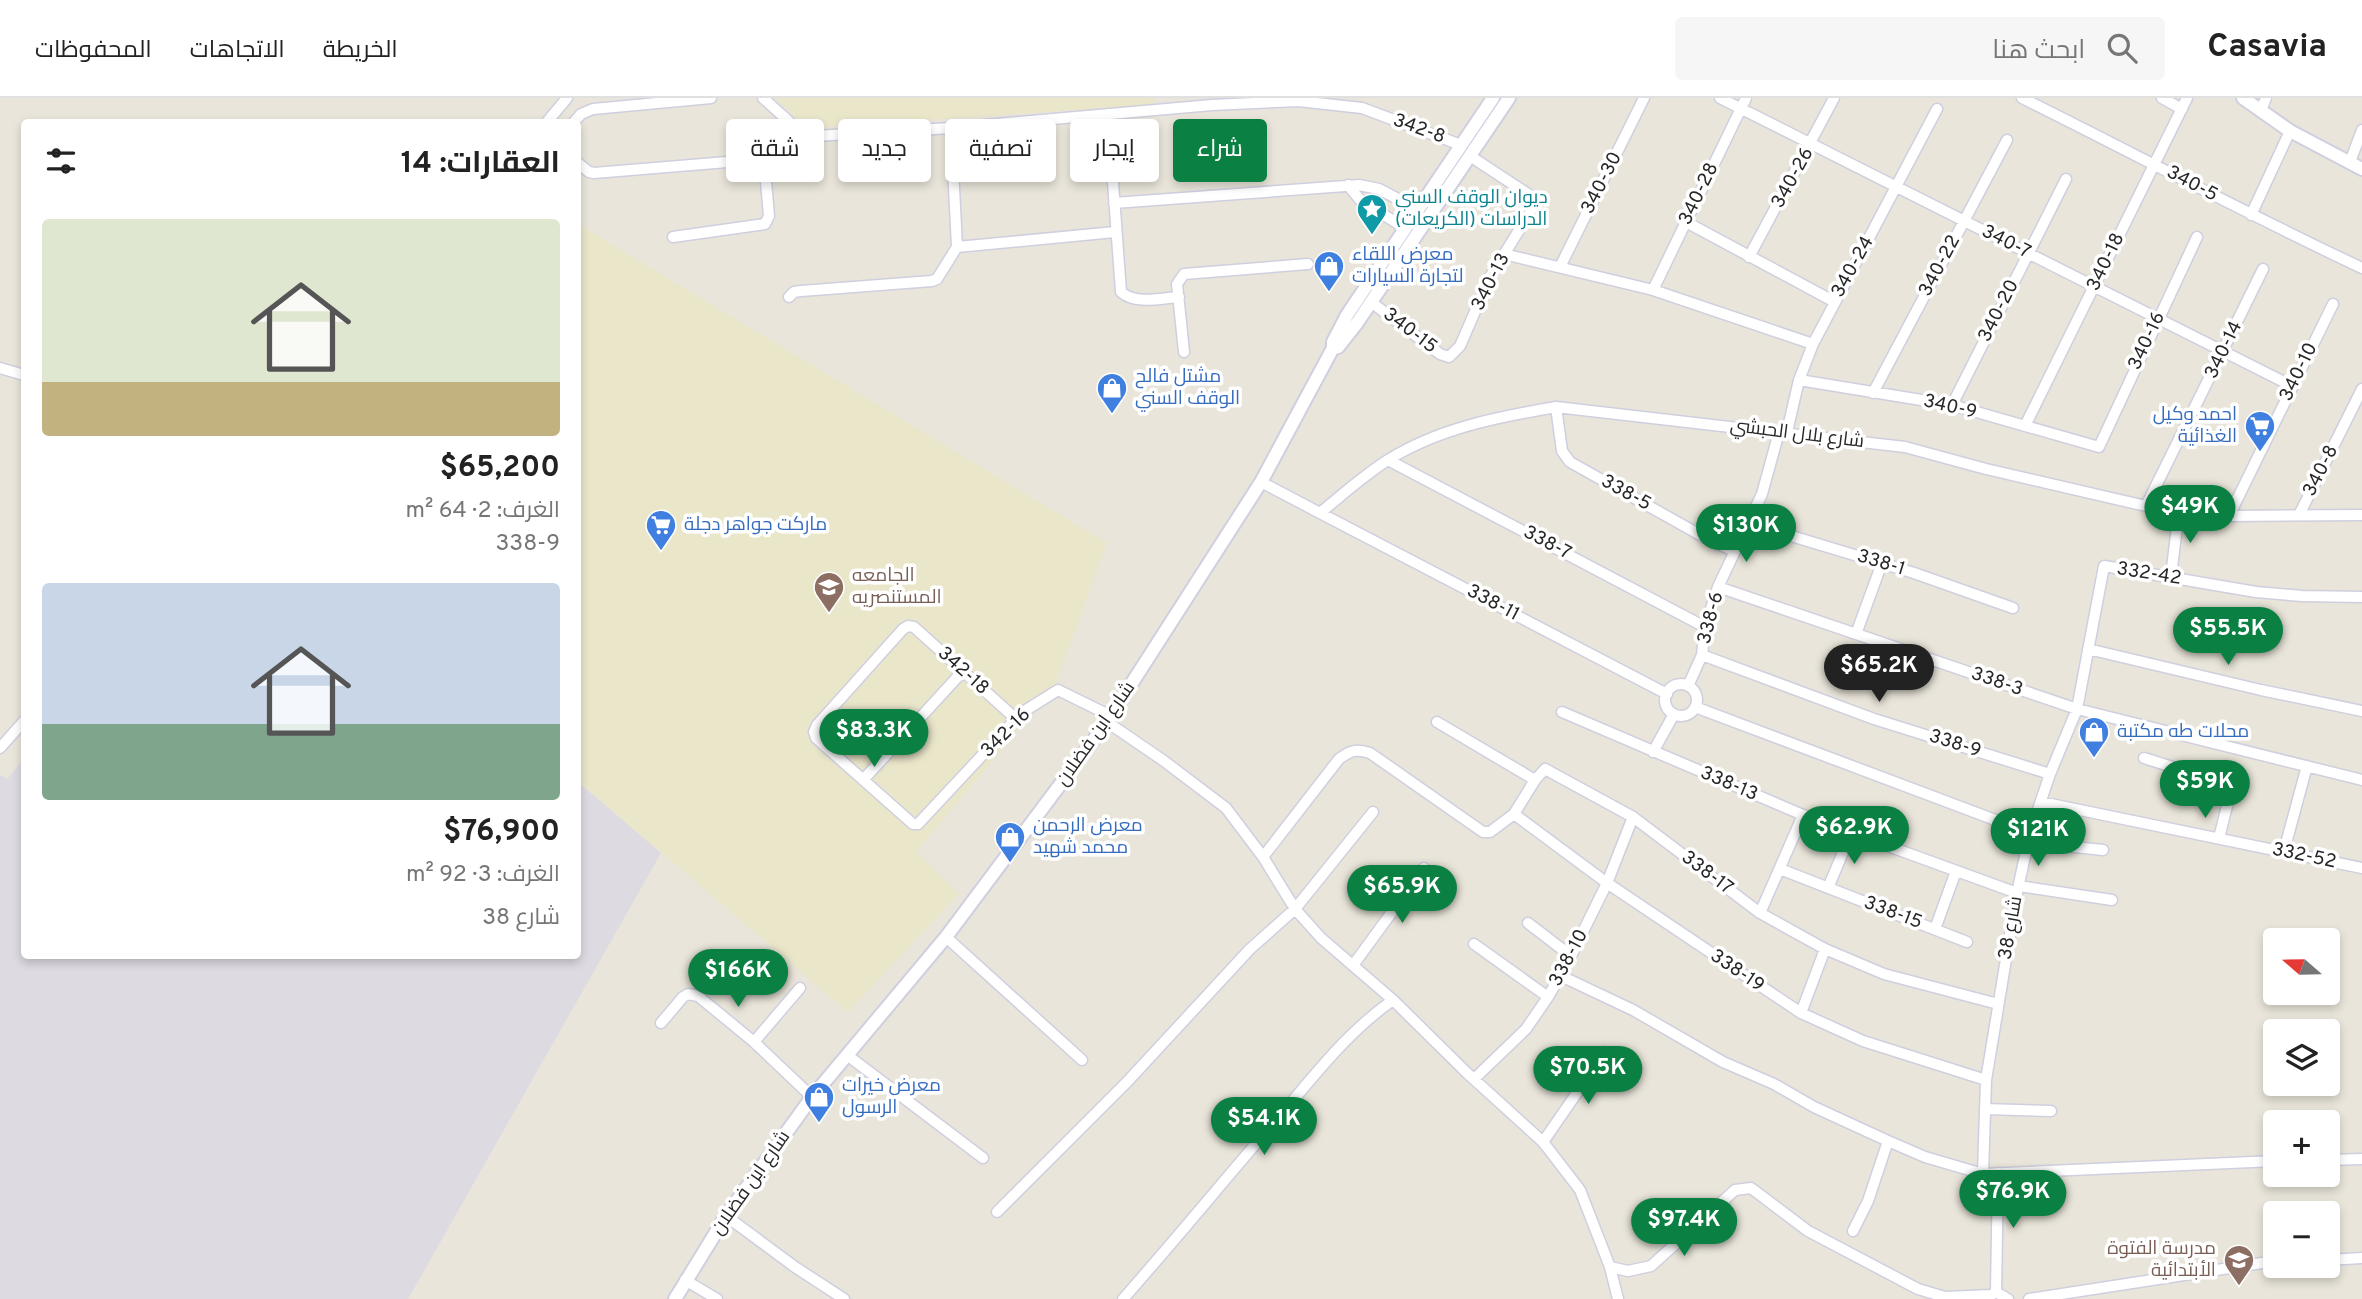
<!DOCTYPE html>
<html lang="ar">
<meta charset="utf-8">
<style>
:root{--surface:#fff;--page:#f6f6f6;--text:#222;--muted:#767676;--line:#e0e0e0;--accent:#0b8043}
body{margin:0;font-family:Overpass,Cairo,sans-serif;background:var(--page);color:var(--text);direction:rtl;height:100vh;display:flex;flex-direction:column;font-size:26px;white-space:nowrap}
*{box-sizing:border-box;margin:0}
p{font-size:23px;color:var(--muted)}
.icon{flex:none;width:38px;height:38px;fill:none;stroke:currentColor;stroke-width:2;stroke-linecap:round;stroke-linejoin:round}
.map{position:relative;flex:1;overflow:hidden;direction:ltr}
.details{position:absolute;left:21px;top:21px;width:560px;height:840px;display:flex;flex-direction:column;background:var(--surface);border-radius:7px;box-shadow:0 4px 10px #0003;direction:rtl}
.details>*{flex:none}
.banner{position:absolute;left:602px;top:21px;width:665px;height:63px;direction:rtl;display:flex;gap:14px}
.needle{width:46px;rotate:290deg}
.controls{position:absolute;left:2263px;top:830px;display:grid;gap:14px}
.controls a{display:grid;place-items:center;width:77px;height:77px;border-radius:7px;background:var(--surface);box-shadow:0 4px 10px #0003;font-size:35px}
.price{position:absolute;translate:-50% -60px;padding:0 16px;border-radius:24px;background:var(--accent);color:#fff;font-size:23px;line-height:46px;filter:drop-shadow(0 2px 4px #0008)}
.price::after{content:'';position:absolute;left:50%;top:42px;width:21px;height:16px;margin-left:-10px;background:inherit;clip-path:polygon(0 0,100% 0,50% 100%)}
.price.on{background:#222;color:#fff}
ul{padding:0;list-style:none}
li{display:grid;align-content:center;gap:14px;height:371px;padding:0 21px}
li span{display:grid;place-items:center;height:217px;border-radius:7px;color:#555}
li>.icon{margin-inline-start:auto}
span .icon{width:126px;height:126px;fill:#fffc;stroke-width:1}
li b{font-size:30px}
h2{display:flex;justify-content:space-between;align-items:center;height:84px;padding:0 21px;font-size:30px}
.pill{padding:0 24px;border-radius:7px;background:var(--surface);box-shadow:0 4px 10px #0003;font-size:24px;line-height:63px}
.pill.on{background:var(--accent);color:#fff}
header{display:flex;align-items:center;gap:42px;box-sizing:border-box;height:98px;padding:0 35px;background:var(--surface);border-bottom:2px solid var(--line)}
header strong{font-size:33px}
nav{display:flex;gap:38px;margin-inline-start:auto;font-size:24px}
.search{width:490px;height:63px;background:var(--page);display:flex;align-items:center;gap:18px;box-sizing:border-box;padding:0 24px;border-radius:7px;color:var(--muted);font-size:26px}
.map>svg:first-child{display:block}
.industrial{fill:#dedae2}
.education{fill:#eae6ca}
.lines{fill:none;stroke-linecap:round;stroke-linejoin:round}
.minor-casing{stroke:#cfcfdf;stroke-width:13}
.tertiary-casing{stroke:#cfcfdf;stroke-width:16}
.minor{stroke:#fff;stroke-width:10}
.tertiary{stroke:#fff;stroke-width:12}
.labels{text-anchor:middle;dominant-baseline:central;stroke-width:7;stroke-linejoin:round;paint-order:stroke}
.street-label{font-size:19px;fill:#272727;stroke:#fff}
.culture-label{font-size:19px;fill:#0d838f;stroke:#fff;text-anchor:start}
.shop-label{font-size:19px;fill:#366cbe;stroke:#fff;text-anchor:start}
.education-label{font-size:19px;fill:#785e54;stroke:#fff;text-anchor:start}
</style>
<header>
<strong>Casavia</strong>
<div class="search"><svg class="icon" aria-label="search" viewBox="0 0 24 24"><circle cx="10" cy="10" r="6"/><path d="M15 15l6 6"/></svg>ابحث هنا</div>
<nav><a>الخريطة</a><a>الاتجاهات</a><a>المحفوظات</a></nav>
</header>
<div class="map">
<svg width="2362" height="1201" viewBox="0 0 2362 1201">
<rect width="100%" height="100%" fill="#e9e5da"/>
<path class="industrial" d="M24,661V858H578V684L661,755L408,1201H0V677L7,681Z"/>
<path class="education" d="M776,0H1156L1151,7L806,30Z
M578,126L1107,445L1055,588L916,754L959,796L848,914L578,683Z"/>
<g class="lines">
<g class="minor-casing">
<path id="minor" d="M763,0L795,29L815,38L951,30L1212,7L1298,3L1362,10L1461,47
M1720,0L2292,288
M2022,0C2135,56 2247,116 2362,170
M2162,0L2182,11
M2261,12L2266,0
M1108,16L1121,194C1136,207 1161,200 1179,199
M547,24L567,0
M574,24L581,16L593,11L711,0
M2350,64L2362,32
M578,65L589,74L594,75L764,61L777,55L795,29
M1348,87L1361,103L1405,130
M1114,105L1359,87L1379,91L1417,111
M2251,117L2290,33
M1686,124L1833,203
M673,139L765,126L769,118L764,61
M957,149L1115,134
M1504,156L1653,192L1813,246
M1749,159L1834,0
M1560,169L1644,0
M1653,192L1746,0
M789,199L794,194L801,193L932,183L937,181L957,149L951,30
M1371,204L1440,256L1449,259L1460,248L1490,179L1531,113L1532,102L1528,96L1470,58
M1184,254L1177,186L1184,176L1308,166
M0,270L24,277
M1799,282L1952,307L2099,349L2197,139
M1873,295L2007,42
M1952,307L2066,81
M1556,309L1562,353L1570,364L1711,443L1734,453
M2025,328L2187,0
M1787,334L1799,282L1813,246L1937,11
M1388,362L1705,529
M1261,384L1320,415C1342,397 1364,377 1388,362C1439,330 1498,319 1556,309L1905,349L1986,371L2146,408L2229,418L2362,417
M2146,408L2263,171
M1320,415L1667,596
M2299,417L2362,291
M2229,418L2333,206
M1748,425L1914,475L2013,510
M2171,478L2179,412
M1718,489L2077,611L2362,682
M1856,536L1882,465
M2088,551L2261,592L2362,613
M1702,557L1874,621L2050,676
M1665 602a16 16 0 1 1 32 0a16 16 0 1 1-32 0Z
M1688,588L1702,557L1705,529L1718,489L1762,396L1779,334
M1695,609L2030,735
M1562,614L1803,717L2017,795
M1016,621L914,529L908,528L903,531L817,627L814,634L816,640L913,726H918L1016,621L1026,612L1058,592L1111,618
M1107,624L1164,663L1226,710L1263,759L1295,811L1321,840L1393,902L1467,975L1543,1044L1580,1092L1610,1169L1618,1201
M1437,624L1535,682L1545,671L1633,719L1760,815L1825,851L1884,876L1998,906
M0,650L24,623
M1653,654L1674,616
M2144,660L2226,686L2230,696L2219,740
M863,682L963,573
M2041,704L2362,770
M1514,716L1607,785L1801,915L1863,943L1986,982
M2028,744L2103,752
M2284,753L2307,668
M1263,759L1339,661C1351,652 1356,651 1370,655L1483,734H1490L1514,716L1535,682
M1780,771L1967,844
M2019,788L2112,802
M1828,790L1851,735
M1760,815L1803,717
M1528,825L1571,858
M1935,831L1956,773
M946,839L1082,962
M1474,846L1548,899
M1354,866L1424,770
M1561,878L1633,912L1723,964L1774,986L1814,1009L1888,1043L1925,1059L1983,1076L2275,1063
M1801,915L1825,851
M661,925L683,899L688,896L698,898L754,944L812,999
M754,944L800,890
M847,957L983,1060
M1474,981L1526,931L1548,899L1571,858L1607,785L1633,719
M1985,1011L2051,1013
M1543,1044L1605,954
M2328,1062L2362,1061
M1998,1075L1996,1194L2008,1201
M1983,1076L1986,982L2017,795L2030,735L2050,676L2077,611L2104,468L2256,494L2302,498L2362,499
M997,1114L1127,984L1250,851L1295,811L1373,714
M726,1118L795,1169L844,1201
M1853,1133L1868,1103L1888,1043
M2328,1162L2362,1160
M1610,1169L1628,1173L1651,1168L1735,1092L1751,1090L1808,1133L1918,1191L1945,1199L1991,1197L1996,1194
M685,1182L717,1201
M1123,1201C1178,1139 1230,1075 1284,1013C1319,972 1349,933 1393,902
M2029,1201L2275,1163"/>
</g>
<g class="tertiary-casing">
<path id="tertiary" d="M2243,0L2290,33L2362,71
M1333,250L1338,249L1357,225L1509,0
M675,1201L726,1118L812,999L946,839L1107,624L1261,384L1333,250V244L1347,217L1493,0"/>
</g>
<use href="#minor" class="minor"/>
<use href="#tertiary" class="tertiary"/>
</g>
<defs>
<g id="sight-pin" transform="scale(1.575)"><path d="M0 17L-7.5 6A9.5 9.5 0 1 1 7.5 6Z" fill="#0f9aa8" stroke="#fff"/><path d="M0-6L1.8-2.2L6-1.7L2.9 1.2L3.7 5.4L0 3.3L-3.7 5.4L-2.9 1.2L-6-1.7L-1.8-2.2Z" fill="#fff"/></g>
<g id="shop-pin" transform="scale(1.575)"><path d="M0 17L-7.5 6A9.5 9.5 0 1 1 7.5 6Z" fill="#3f7fe0" stroke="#fff"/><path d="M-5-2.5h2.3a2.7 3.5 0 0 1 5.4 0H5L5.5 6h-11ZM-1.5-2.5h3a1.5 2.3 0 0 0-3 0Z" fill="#fff"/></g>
<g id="supermarket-pin" transform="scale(1.575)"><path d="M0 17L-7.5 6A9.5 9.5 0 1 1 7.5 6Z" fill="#3f7fe0" stroke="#fff"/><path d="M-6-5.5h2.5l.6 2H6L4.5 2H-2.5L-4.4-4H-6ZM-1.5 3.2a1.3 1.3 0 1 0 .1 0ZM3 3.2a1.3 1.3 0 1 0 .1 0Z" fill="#fff"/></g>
<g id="university-pin" transform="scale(1.575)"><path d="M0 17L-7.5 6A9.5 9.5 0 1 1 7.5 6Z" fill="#8d6e63" stroke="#fff"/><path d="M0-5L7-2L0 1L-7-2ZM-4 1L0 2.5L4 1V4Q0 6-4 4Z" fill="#fff"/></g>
<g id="school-pin" transform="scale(1.575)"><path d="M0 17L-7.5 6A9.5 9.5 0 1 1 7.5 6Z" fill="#8d6e63" stroke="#fff"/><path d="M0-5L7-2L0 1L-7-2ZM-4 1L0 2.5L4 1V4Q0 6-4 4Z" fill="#fff"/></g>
</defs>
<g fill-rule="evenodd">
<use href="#sight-pin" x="1372" y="111"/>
<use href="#shop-pin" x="1329" y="168"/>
<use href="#shop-pin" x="1112" y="290"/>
<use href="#supermarket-pin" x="2260" y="328"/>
<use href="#supermarket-pin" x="661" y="427"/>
<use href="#university-pin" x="829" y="489"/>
<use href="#shop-pin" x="2094" y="634"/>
<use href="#shop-pin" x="1010" y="739"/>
<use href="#shop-pin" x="819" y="999"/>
<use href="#school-pin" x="2239" y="1162"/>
</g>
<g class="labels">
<g class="street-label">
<text transform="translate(1419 31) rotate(20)">342-8</text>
<text transform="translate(1793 80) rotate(-61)">340-26</text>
<text transform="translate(1602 85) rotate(-63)">340-30</text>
<text transform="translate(2192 86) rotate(28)">340-5</text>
<text transform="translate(1699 96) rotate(-64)">340-28</text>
<text transform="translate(2006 144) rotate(27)">340-7</text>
<text transform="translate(2106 164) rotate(-64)">340-18</text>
<text transform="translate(1940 168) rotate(-62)">340-22</text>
<text transform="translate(1853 169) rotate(-61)">340-24</text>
<text transform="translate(1491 184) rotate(-63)">340-13</text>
<text transform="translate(1999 213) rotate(-63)">340-20</text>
<text transform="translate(1410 233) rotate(37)">340-15</text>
<text transform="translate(2147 243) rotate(-65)">340-16</text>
<text transform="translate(2224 252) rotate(-64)">340-14</text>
<text transform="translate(2299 274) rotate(-64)">340-10</text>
<text transform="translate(1950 309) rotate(13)">340-9</text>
<text transform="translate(1797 336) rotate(7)">شارع بلال الحبشي</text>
<text transform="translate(2321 373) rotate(-63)">340-8</text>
<text transform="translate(1626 395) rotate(29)">338-5</text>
<text transform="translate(1547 445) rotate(28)">338-7</text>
<text transform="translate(1881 465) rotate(17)">338-1</text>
<text transform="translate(2149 476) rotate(9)">332-42</text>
<text transform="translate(1493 505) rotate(28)">338-11</text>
<text transform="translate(1711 520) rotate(-75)">338-6</text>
<text transform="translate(963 573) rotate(42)">342-18</text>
<text transform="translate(1997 584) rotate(19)">338-3</text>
<text transform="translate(1006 635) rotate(-45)">342-16</text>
<text transform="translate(1096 636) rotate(-55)">شارع ابن فضلان</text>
<text transform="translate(1955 646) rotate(18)">338-9</text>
<text transform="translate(1729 686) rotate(23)">338-13</text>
<text transform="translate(2304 758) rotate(12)">332-52</text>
<text transform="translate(1707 775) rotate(37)">338-17</text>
<text transform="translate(1893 815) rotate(21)">338-15</text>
<text transform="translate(2011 830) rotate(-80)">شارع 38</text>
<text transform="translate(1569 860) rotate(-62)">338-10</text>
<text transform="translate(1737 873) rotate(34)">338-19</text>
<text transform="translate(751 1085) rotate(-55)">شارع ابن فضلان</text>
</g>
<g class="culture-label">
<text x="1395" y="100">ديوان الوقف السني<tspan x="1395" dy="22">الدراسات (الكريعات)</tspan></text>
</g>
<g class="shop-label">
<text x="1352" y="157">معرض اللقاء<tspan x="1352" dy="22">لتجارة السيارات</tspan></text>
<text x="1135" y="279">مشتل فالح<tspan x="1135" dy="22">الوقف السني</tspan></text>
<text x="2237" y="317" text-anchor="end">احمد وكيل<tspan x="2237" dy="22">الغذائية</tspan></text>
<text x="684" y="427">ماركت جواهر دجلة</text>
<text x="2117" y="634">محلات طه مكتبة</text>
<text x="1033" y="728">معرض الرحمن<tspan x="1033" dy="22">محمد شهيد</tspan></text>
<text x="842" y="988">معرض خيرات<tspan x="842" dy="22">الرسول</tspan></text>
</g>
<g class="education-label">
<text x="852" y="478">الجامعه<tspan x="852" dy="22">المستنصريه</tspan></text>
<text x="2216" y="1151" text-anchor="end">مدرسة الفتوة<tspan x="2216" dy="22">الأبتدائية</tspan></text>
</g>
</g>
</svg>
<div class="controls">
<a><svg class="needle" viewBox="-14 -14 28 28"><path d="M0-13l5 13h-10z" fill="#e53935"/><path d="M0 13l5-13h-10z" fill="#767676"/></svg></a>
<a><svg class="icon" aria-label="layers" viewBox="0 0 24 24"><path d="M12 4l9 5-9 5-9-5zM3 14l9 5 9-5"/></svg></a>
<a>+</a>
<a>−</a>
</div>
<b class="price" style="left:2190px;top:447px">$49K</b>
<b class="price" style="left:1746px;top:466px">$130K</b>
<b class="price" style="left:2228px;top:569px">$55.5K</b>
<b class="price on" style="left:1879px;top:606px">$65.2K</b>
<b class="price" style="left:874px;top:671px">$83.3K</b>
<b class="price" style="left:2205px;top:722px">$59K</b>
<b class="price" style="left:1854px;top:768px">$62.9K</b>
<b class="price" style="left:2038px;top:770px">$121K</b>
<b class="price" style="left:1402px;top:827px">$65.9K</b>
<b class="price" style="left:738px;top:911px">$166K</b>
<b class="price" style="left:1588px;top:1008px">$70.5K</b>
<b class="price" style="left:1264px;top:1059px">$54.1K</b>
<b class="price" style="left:2013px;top:1132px">$76.9K</b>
<b class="price" style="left:1684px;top:1160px">$97.4K</b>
<div class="banner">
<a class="pill on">شراء</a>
<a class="pill">إيجار</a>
<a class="pill">تصفية</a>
<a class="pill">جديد</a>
<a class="pill">شقة</a>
</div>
<section class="details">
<h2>العقارات: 14<svg class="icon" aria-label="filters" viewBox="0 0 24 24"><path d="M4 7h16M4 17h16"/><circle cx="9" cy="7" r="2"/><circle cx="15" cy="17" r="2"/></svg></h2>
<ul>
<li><span style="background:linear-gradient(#dfe7d0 75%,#c2b280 0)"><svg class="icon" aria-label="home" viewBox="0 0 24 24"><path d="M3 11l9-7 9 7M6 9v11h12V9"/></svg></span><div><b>$65,200</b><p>الغرف: 2 · 64 m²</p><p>338-9</p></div></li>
<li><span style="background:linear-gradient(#c9d6e8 65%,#7fa58c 0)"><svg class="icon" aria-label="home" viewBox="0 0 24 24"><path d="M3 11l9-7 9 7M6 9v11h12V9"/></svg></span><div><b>$76,900</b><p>الغرف: 3 · 92 m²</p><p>شارع 38</p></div></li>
</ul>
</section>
</div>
